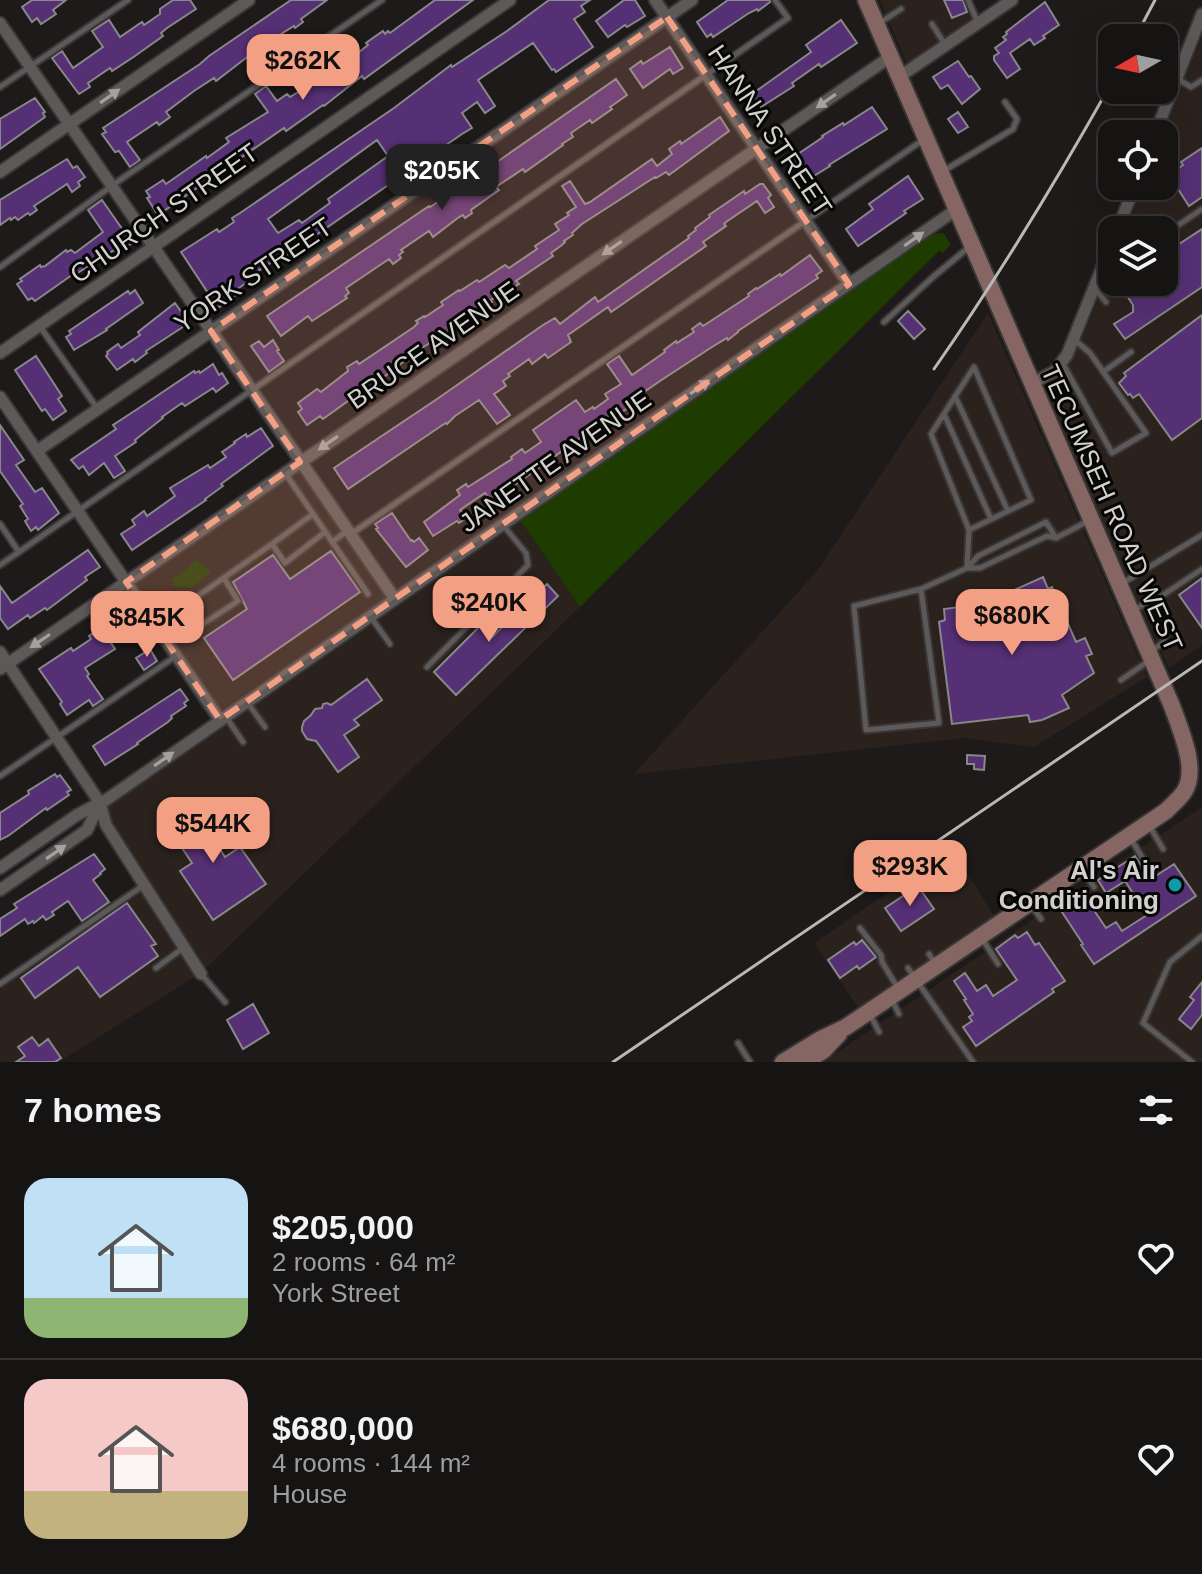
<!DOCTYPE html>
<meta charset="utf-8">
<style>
:root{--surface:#161413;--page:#1f1d1c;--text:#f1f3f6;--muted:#9e9ea0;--line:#353333;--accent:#f39f84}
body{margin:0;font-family:Arial,sans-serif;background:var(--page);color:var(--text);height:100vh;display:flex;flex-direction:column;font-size:30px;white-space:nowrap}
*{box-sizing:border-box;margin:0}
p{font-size:26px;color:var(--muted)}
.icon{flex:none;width:44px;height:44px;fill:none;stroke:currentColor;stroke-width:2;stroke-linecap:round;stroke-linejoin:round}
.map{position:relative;height:1062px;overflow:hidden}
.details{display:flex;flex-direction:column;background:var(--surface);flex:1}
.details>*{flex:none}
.needle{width:52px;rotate:261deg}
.fabs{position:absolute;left:1098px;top:24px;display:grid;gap:16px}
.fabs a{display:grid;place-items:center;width:80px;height:80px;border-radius:16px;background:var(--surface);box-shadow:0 8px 32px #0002,0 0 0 2px var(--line);font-size:40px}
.price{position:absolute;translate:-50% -68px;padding:0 18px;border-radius:16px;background:var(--accent);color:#111;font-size:26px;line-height:52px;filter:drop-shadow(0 2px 4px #0008)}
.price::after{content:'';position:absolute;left:50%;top:48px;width:24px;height:18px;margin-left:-12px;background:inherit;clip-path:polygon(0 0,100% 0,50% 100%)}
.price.selected{background:#222;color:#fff}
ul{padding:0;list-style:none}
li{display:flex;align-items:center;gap:24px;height:200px;padding:0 24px}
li+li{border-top:2px solid var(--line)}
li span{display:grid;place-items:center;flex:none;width:224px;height:160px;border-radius:24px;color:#555}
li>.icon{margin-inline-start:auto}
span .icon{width:96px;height:96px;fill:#fffc;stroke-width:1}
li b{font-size:34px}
h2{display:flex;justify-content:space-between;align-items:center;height:96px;padding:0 24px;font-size:34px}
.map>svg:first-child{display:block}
.built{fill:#2b221e}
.green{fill:#1e3b00}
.building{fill:#563075;stroke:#88878a;stroke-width:2;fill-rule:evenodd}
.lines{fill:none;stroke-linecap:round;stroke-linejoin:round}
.lane-casing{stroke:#383636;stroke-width:9}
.street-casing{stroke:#383636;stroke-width:15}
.secondary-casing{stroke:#383636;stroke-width:20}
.lane{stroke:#5d5958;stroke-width:5}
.street{stroke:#5d5958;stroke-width:11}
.secondary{stroke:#866662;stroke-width:16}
.rail{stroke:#bab8b7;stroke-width:3}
.oneway{fill:#a4a1a0}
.marked{fill:#f39f84;fill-opacity:0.2;stroke:#f39f84;stroke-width:6;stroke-dasharray:16 10;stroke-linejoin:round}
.culture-dot{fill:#0f9aa8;stroke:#060605;stroke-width:3}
.labels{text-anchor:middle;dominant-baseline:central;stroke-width:6;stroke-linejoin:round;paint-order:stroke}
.street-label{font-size:26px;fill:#d3d1d0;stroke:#060605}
.poi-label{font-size:26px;font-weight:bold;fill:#d3d1d0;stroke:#060605;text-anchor:end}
</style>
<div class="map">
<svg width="1202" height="1062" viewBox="0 0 1202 1062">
<rect width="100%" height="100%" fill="#1d1a19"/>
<path class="built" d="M880,0H972L980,15L907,64Z
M1202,36V645L1169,668L1044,393L1065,373L1084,335L1112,264V282H1164V230H1126L1143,186H1164L1163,134Z
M988,313L1147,677L1034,747L966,738L634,774L817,571Z
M299,470L387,597L221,710L134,584Z
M518,517L580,607L201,973L59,1062H0V990L142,892L92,816L220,722Z
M1202,807V1062H823L1035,918Z
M952,849L994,916L858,1007L814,943Z"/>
<path class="green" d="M940,233L944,234L951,244L942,254L940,250L580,607L518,517L934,234Z
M195,560L199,561L211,572L192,588L174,586L172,579L187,569Z"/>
<path class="building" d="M32,0H66L53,10L56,14L41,24L37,18L32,22L22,7Z
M173,0H190L196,9L167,28L161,33L163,36L135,56L112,71L110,68L88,83L90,87L79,94L52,58L62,51L73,68L103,47L92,31L109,20L120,37L142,22L144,25L160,14V9Z
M291,0H327L301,19L303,22L295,28L294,26L278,36L276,38L278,41L265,51L262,47L255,51L216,81L214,78L194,91L166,112L170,117L159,125L157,122L127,142L140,160L130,167L119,151L115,152L102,134L106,132L103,128L200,64L209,56Z
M435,0H473L364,79L362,76L324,106L323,105L286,131L284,128L158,215L147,198L150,197L146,191L163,180L166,184L206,156L207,158L229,142L226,138L268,112L255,94L266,86L277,101L287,94L290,97L336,69L363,49L368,45L366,43L383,31L385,34L388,31L390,33Z
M549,0H590L581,6L585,12L574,19L593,47L556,72L554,69L552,70L533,43L478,80L495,106L485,113L477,102L462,113L472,128L462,134L280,260L278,258L252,275L254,277L235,291L237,294L218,308L181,252L217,229L219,232L234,222L232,218L240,213L394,108L451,65L452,67L507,31ZM377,140L388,156L328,199L330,203L302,223L299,220L278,233L268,219Z
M624,0H635L645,16L627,27L625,25L608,37L596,21Z
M728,0H770V2L758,11L757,9L749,13L713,37L711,34L707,37L697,22Z
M944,0H963L967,12L952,18Z
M1045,2L1059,25L1043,36L1045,38L1034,45L1030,39L1010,53L1020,69L1007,78L994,60V56L999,53L995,48L1006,40L1003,37L1007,34L1006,32Z
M841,20L857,43L821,67L819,64L792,83L794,86L761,107L752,94L811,52L806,45Z
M670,47L683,68L673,74L670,69L643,88L630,69L641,61L643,64Z
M958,61L969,77L971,76L980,89L962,104L948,85L941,89L933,77Z
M616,79L627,95L613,105L610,107L612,109L592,123L590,120L571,133L573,137L562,144L563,145L525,172L523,169L496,187L499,190L471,210L472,213L465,218L463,215L459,217L433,237L429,231L401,250L403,252L399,255L401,258L393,264L389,259L346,288L349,293L345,296L347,298L312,321L308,316L281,336L267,316L429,206L430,207L461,187Z
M35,98L45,112L43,113L45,117L0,149V119Z
M872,107L887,129L829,165L830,166L809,179L800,165L794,168L789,160L823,137L822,136L843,123L844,125Z
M958,112L968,127L958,133L948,119Z
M720,117L729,131L669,175L666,172L656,178L655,177L582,224L572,233L573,235L564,241L565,242L562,245L551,253L553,256L516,281L519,284L491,300L492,302L466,320L414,353L374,385L364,391H362L323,419L320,416L307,425L298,412L302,409L298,403L317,389L321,392L348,371L347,367L357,361L359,364L414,327L418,323L416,321L424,316L425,317L443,305L441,302L459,290L460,291L477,280L479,282L505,265L509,268L537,249L535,246L559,230L555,224L569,215L567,213L576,207L562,186L570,181L585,204L590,202L652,159L657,166L672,154L669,149L680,141L681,144Z
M1202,148V197L1189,206L1169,175L1183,165L1181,162Z
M67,159L73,168L77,166L85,177L78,182L80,186L72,192L67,184L34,206L37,210L30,215L28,213L18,220L15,217L11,220L10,218L0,225V200Z
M908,176L923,199L904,211L906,213L858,246L846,229L873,209L869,204Z
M760,184H763L771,195L768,198L774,207L765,213L757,201L726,222L724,224L726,226L703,242L706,246L611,312L608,307L568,335L571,342L548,358L545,354L532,364L529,359L508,374L510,376L503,381L506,386L494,394L510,415L497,424L479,400L455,416L447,424L446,423L441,426L348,489L334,468L440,397L543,325L555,318L560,324L595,297L598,302L689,238L688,236L696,230L695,228L710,217L709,215L744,191L745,194Z
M102,200L132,243L117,254L114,250L88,268L87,267L73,276L72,275L35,301L32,298L28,300L17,284L22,281L20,279L40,265L41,267L45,266L66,250L67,252L71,250L75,253L103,232L88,210Z
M1202,229V287L1125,339L1114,324L1133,312V305L1118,282H1164V254Z
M810,255L822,271L816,275L818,278L738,331V332L728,340L727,338L712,347L663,379L628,403L631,406L605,423L604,421L491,502L485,493L460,510L466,518L459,523L457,521L433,536L424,522L460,495L457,490L466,484L468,487L512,459L511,457L522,449L525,453L541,442L533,430L576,400L585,412L593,407L594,409L608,399L605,394L621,384L607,364L619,356L632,375L665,352L664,350L676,341L677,343L694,332L692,329L700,323L703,326L749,296L748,294L756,288L757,289L780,274L781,276Z
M135,290L143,303L106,329L107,330L74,350L66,337L71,334L69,331L128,291L130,294Z
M175,303L189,323L146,351L147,353L135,362L133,359L117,370L106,356L108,354L107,352L118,344L121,348L140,335L138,332Z
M908,311L925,329L914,339L898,321Z
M1202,315V418L1172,440L1139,394L1133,398L1130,394L1128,395L1119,383L1126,376L1124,373Z
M273,340L279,350L277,351L284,361L269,372L251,346L259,341L264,347Z
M36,356L62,396L58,399L66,411L53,420L45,409L42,411L15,370Z
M213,364L219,375L222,373L228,383L216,392L213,388L185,406L182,403L162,417L163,418L135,440L136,442L115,456L125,471L114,478L104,463L89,475L83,466L79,469L71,460L116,429L113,425L139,408L194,371L195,373L199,371L200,373Z
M0,425L24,460L16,465L35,492L42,488L59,513L38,530L36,527L31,531L25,521L28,519L20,506L23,504L0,471Z
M261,428L273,446L221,484L223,486L205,499L206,500L132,550L121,534L135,525L132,520L144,511L147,516L175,496L170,488L208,465L210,468L226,457L222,452L235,443L234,442L246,434L247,437Z
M392,513L411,541L412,540L414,542L419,538L428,550L406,567L376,529L378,528L375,524Z
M88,550L100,567L85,577L87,580L47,610L45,608L30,618L28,615L8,629L0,618V586L12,603Z
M331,551L360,592L233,680L204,638L247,609L233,582L273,555L290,579Z
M1043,577L1048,589L1052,587L1076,642L1085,638L1092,654L1086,656L1094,673L1062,695L1069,708L1042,720L1030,722L1028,715L952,724L939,622L945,620L944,609L1014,600L1010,592Z
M1202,578V628L1179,595Z
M547,584L558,596L456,695L434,672L480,626L491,638Z
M131,610L139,622L111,643L115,649L85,668L89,674L87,676L103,699L93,706L89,700L67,715L60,704L62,702L39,669L71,648L73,651L91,639L89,636L100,628L101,630Z
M150,649L157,661L144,670L136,658Z
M367,679L382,700L354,720L359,725L344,735L359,757L338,772L316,741L307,739L302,731V727L304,721L311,715L315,709L322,708L323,704L327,703L331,705Z
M180,689L188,700L184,703L186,706L171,716L172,718L168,722L137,743L138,744L105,765L93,746Z
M967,755L985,756L984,770L974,769V764H967Z
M55,774L57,777L60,775L71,790L67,792L69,795L47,810L46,808L8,836L0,840V813L29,794L28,791Z
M194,799L202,811L197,814L225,857L240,847L266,884L213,920L180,871L192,863L170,830L174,828L167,818Z
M94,854L105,869L100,873L101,874L93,880L109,902L82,921L68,901L52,912L54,915L46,920L43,916L34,923L33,921L28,924L25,919L0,936V919L17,908L14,904Z
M1135,856L1151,879L1174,864L1196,896L1094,964L1081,945L1083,944L1062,912L1085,897L1106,928L1116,922L1122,931L1147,915L1125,881L1106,893L1098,880Z
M918,886L934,909L901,931L885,908Z
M127,903L156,944L151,946L158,956L100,997L78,967L35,998L21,978Z
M1027,932L1035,945L1039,943L1065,981L1052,989L1054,992L976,1046L963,1027L972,1021L969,1017L973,1014L964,1000L966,999L954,981L965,973L977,991L986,985L993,996L1017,980L996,949L1015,935L1018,938Z
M862,940L876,957L859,969L857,966L840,978L828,960L854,942L856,945Z
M1202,982V1015L1191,1029L1179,1019L1194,1000L1190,997Z
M253,1004L269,1033L243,1049L227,1020Z
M32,1037L39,1046L48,1039L61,1058L55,1062H16L25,1056L18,1047Z"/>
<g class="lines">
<g class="lane-casing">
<path id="lane" d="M968,0L978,23
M881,22L901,9
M932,24L944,43
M1178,79L1191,87L1202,80
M0,87L128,0
M1157,131L1174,138
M945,170L1013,129L1017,119L1005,102
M1141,186L1148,193
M1164,235L1202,209
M0,267L120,180L382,0
M1102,277L1112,270
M1095,289L1106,302
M884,322L933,277L968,248
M41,328L97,408
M1063,364L1112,453L1146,433L1090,353L1075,340
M1103,372L1131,352
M955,396L1008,511
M944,414L991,519
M285,473L368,594
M313,514L272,544L285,563L325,532
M0,524L19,552
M351,534L923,140
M332,542L347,531
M0,565L788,18L775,0
M967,567L969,530L931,434L974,367L1031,500L969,530
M968,568H980L1047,536L1056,538L1090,520
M224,578L238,601L189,633L175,612L272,544
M1121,584L1202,535
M921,589L854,606L866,730L939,723L921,589L967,568L978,556L1046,522L1056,538
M1135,610L1144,604L1151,603L1202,569
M370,616L390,644
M1153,650L1165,641
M427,667L528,565L526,553L503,525
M1121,680L1150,660
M247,702L265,727
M226,717L243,742
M0,776L176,656
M1150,827L1163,849
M1131,839L1145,862
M1084,872L1094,887
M1032,906L1041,919
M860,928L881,955L882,962L899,990
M983,940L998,964
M929,954L936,965
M156,968L183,948
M908,968L973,1062
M202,975L225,1002
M0,984L144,885
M891,998L899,1014
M871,1016L879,1032
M738,1043L750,1062
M1192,1062L1143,1023L1170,962L1202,936"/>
</g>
<g class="street-casing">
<path id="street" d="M655,0L849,284
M0,23L395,599
M899,77L1012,0
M1155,134L1202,14
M0,172L249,0
M1117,230L1135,186
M0,353L510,0
M1031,384L1055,371L1067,355L1112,243
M0,397L220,720
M37,451L692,0
M0,652L100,803L106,825L201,974
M0,669L890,57
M0,868L77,815L106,800L957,209
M0,890L87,830L100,803"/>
</g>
<g class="secondary-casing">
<path id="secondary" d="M783,1062L819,1040L846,1027L1166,811C1172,805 1179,799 1184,792C1199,770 1180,729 1172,706L866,0
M806,1062L824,1050L839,1034"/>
</g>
<use href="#lane" class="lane"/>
<use href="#street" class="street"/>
<use href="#secondary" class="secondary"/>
<path class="rail" d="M1135,38L1155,0
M934,369C999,276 1057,180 1112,82
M613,1062L1202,661"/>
</g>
<defs><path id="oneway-solid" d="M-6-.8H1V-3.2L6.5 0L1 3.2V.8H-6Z" transform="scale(2)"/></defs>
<g class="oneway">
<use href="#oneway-solid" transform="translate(110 96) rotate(-35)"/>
<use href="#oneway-solid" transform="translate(826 101) rotate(145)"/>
<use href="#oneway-solid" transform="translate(914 239) rotate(-35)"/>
<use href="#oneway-solid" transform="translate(612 248) rotate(145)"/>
<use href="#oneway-solid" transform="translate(700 387) rotate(-35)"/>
<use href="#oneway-solid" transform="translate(328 443) rotate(145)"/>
<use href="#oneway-solid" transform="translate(40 641) rotate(146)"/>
<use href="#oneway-solid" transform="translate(164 759) rotate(-35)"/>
<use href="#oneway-solid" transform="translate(56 852) rotate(-35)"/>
</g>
<path class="marked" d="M667,17L849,284L220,720L126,582L300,462L211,331Z"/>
<circle class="culture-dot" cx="1175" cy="885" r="8"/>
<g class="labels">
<g class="street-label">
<text transform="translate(770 130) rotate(56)">HANNA STREET</text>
<text transform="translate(164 213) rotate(-35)">CHURCH STREET</text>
<text transform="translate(253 275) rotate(-34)">YORK STREET</text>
<text transform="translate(433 345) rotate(-35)">BRUCE AVENUE</text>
<text transform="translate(555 461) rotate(-35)">JANETTE AVENUE</text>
<text transform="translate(1112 508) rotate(66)">TECUMSEH ROAD WEST</text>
</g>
<g class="poi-label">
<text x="1159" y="870">Al's Air<tspan x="1159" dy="30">Conditioning</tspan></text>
</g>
</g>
</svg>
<div class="fabs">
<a><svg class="needle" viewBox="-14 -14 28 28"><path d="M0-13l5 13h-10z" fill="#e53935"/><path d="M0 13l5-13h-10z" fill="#9e9ea0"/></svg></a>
<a><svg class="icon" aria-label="locate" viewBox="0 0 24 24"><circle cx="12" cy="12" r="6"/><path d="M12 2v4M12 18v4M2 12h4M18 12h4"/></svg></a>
<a><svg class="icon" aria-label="layers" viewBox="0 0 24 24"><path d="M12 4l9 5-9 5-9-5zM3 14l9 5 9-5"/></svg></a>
</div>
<b class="price" style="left:303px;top:102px">$262K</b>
<b class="price selected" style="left:442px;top:212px">$205K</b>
<b class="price" style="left:489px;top:644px">$240K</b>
<b class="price" style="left:1012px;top:657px">$680K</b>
<b class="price" style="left:147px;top:659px">$845K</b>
<b class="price" style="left:213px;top:865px">$544K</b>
<b class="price" style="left:910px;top:908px">$293K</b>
</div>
<section class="details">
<h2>7 homes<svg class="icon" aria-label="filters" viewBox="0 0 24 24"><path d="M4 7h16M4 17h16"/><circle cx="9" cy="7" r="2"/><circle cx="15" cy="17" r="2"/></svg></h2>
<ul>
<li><span style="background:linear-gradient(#bfe0f5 75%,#8fb573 0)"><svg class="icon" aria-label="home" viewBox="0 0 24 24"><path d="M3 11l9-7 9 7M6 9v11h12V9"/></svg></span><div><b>$205,000</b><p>2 rooms · 64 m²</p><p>York Street</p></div><svg class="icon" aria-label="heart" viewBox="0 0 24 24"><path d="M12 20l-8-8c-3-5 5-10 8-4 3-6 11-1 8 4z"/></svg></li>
<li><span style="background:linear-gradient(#f6c9c9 70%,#c2b280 0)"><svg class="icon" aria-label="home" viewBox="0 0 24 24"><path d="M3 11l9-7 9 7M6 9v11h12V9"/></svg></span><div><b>$680,000</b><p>4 rooms · 144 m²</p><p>House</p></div><svg class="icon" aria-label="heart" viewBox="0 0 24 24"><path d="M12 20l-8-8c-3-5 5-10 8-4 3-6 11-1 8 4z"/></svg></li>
</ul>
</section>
